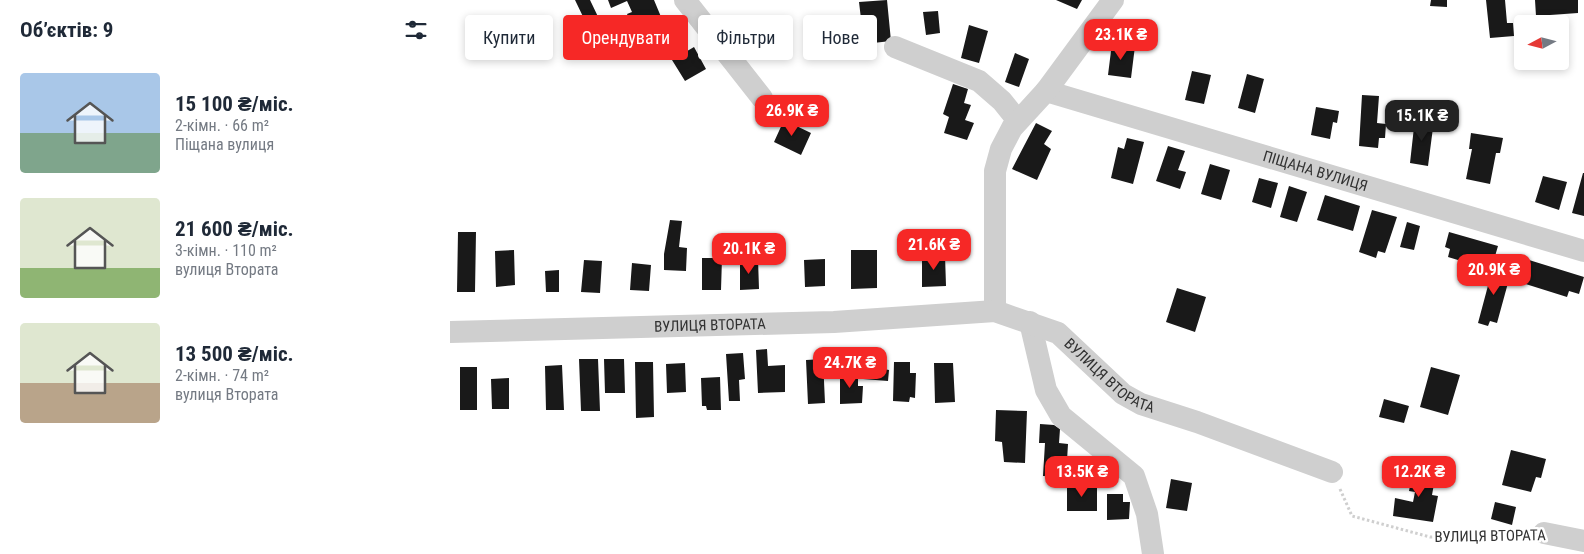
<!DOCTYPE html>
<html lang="uk">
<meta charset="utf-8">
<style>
:root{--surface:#fff;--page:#f6f6f7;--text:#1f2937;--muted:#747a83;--accent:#f62826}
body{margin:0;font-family:"Roboto Condensed",sans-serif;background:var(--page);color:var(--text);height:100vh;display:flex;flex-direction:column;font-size:19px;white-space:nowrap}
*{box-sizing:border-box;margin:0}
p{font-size:16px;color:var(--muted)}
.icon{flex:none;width:28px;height:28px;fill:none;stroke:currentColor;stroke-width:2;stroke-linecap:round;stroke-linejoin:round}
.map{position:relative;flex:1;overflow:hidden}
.details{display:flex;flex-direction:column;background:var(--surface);width:450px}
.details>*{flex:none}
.banner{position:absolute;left:15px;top:15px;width:475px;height:45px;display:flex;gap:10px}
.needle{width:32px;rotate:263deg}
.controls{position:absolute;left:1064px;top:15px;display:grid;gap:10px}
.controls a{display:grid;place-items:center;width:55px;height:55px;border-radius:5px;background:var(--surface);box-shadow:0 2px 8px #0003;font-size:25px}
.price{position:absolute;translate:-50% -42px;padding:0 11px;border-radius:10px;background:var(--accent);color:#fff;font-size:16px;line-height:32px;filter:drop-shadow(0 1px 2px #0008)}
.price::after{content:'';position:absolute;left:50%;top:30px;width:15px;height:11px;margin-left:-8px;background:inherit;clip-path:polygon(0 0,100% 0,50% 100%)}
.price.current{background:#222;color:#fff}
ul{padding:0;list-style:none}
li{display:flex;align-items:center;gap:15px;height:125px;padding:0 20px}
li span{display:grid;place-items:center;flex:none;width:140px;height:100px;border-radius:5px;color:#555}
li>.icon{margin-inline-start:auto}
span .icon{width:60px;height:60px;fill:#fffc;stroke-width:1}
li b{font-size:21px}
h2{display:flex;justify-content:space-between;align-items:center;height:60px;padding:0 20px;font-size:21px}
.tag{padding:0 18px;border-radius:5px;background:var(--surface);box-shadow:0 2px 8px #0003;font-size:18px;line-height:45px}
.tag.current{background:var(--accent);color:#fff}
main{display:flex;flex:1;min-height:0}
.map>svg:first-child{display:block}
.building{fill:#191919}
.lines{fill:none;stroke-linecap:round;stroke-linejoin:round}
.path{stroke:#cfcfcf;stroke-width:3;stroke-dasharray:2.5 2.5;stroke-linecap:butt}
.minor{stroke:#cfcfcf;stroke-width:22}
.labels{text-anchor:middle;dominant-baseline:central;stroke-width:5;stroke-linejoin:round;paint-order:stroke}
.street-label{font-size:15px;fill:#323232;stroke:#fff}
</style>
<main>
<section class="details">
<h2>Об’єктів: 9<svg class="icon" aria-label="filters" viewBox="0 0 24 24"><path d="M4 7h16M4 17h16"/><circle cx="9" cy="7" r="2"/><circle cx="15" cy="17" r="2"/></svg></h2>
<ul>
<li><span style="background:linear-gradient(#a9c7e8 60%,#7fa58c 0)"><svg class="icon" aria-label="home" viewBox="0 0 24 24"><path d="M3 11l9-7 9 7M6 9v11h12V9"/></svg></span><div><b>15 100 ₴/міс.</b><p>2-кімн. · 66 m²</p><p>Піщана вулиця</p></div></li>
<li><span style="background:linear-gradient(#dfe7d0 70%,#8fb573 0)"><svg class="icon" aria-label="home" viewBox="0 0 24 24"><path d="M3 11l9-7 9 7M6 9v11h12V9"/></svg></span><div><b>21 600 ₴/міс.</b><p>3-кімн. · 110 m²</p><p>вулиця Втората</p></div></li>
<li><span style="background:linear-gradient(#dfe7d0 60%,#b9a48a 0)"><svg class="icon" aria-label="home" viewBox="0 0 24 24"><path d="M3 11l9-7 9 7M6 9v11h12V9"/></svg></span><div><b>13 500 ₴/міс.</b><p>2-кімн. · 74 m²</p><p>вулиця Втората</p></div></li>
</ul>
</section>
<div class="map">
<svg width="1134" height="554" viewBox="0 0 1134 554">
<rect width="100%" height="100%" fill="#fff"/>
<path class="building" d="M125,0H140L163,48L151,54Z
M158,0H204L214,24L186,36L177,14L182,12L177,1L161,8Z
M437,0L441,41L414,44L409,2Z
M606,0H632L627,9Z
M981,0H997V7L980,6Z
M1036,0H1055L1057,23H1063L1064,36L1040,38Z
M1085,0H1128V13L1086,16Z
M488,11L490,33L476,35L473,12Z
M519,25L538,31L529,63L511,58Z
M169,30L175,42L165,47L159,35Z
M662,43L685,46L681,78L658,75Z
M244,47L256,69L235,81L222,60Z
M565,53L579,59L569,87L555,82Z
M742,71L761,75L754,104L735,100Z
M797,74L814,79L805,113L788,108Z
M503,84L518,89L514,103L521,105L515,120L524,123L517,140L494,133L499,117L493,114Z
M912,95L929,96L927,123L936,124L935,138H929L928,148L909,146Z
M866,107L889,111L887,123L883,122L880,139L861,135Z
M965,118L984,120L978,166L960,163Z
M334,120L361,133L351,155L324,142Z
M586,123L602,131L594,144L601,149L587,180L562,169Z
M1021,133L1053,138L1050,153H1046L1040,184L1016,179L1022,149H1019Z
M677,138L694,142L683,184L661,178L668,147L674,149Z
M718,146L735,151L728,170L736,172L730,189L706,181Z
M760,164L780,170L771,200L751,194Z
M1133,173H1134V216L1122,213Z
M1093,176L1117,182L1109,210L1085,202Z
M809,178L828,183L821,208L802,202Z
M839,186L857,192L847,222L830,217Z
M875,195L910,206L903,231L867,220Z
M922,210L947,217L935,253L928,251L926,258L909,252Z
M220,220L232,221L229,247L237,248L236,271L214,270V254Z
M957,222L970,226L964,250L950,247Z
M8,232H26L25,292H7Z
M999,232L1048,246L1041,270L998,257L1000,249L995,247Z
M64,250L65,285L46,287L45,251Z
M401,250H427V288L401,289Z
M472,255H495L496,286L472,287Z
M252,258H272L271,290H252Z
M308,259L309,289L290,290V260Z
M375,259V286L355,287L354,260Z
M134,260L152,261L150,293L131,292Z
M1079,260L1134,277L1129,294L1119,291L1117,297L1072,283Z
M182,263L201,265L199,291L180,290Z
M1043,267L1061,272L1047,323L1040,321L1038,326L1028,323Z
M109,270V292H96L95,271Z
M727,288L756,297L745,332L716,322Z
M317,349L318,366L335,365V392L308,393L306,350Z
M415,351L435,352L434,369L439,370L438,381L413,379Z
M293,353L295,379L289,380L290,401H279L276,354Z
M129,359H148L150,411H131Z
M154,359H174L175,393H155Z
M373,359L375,403L358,404L356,360Z
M185,362H203L204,417L186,418Z
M444,362H460V373H466L465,398L460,397L459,402L443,401Z
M235,363L236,392L217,393L216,364Z
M484,363H503L505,402L485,403Z
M112,365L114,410H96L95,366Z
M10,367H27V410H10Z
M981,367L1010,375L998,415L970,407Z
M408,372V386H413L412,403L390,404V373Z
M270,377L271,410H257L256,406H252L251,378Z
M59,378V409H42L41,379Z
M934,399L959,406L954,423L929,417Z
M546,410L577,411L575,463L554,462L552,442L545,441Z
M590,424L604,425L610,429L609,443L618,444L616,477L593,476L595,443H589Z
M1061,450L1096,459L1091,478L1086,477L1081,492L1052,485Z
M963,469L986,473L982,495L988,496L983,522L943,516L945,498L963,502L965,492L959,491Z
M721,479L742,483L737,511L716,508Z
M647,484V511H617V485Z
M657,494H673V502H680L679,519L657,520Z
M1045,502L1066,507L1062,525L1041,519Z"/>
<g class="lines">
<path class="path" d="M890,489L902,516L980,537L1075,533"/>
<g class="minor">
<path d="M235,0L312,98"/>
<path d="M445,47L529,81L552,101L568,121"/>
<path id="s1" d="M596,91L1134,251"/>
<path d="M545,311V171L551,149L562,128L596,91L663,0"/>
<path d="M580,322L596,390L611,416L684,476L697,514L703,554"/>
<path id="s2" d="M0,332L384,322L545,311L608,333L673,394L691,404L747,422L882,472"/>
<path d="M1094,533L1134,541"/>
</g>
</g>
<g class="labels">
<g class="street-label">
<text stroke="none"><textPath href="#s1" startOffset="281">ПІЩАНА ВУЛИЦЯ</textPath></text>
<text stroke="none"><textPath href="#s2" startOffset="260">ВУЛИЦЯ ВТОРАТА</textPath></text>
<text stroke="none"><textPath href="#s2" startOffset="680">ВУЛИЦЯ ВТОРАТА</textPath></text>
<text transform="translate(1040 536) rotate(-1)">ВУЛИЦЯ ВТОРАТА</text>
</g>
</g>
</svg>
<div class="controls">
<a><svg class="needle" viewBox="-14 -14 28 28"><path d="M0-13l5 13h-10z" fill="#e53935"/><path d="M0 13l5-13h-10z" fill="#747a83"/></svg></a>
</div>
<b class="price" style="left:671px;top:61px">23.1K ₴</b>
<b class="price" style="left:342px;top:137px">26.9K ₴</b>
<b class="price current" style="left:972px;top:142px">15.1K ₴</b>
<b class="price" style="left:484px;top:271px">21.6K ₴</b>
<b class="price" style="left:299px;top:275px">20.1K ₴</b>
<b class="price" style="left:1044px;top:296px">20.9K ₴</b>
<b class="price" style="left:400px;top:389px">24.7K ₴</b>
<b class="price" style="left:632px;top:498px">13.5K ₴</b>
<b class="price" style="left:969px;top:498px">12.2K ₴</b>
<div class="banner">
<a class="tag">Купити</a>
<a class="tag current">Орендувати</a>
<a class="tag">Фільтри</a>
<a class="tag">Нове</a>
</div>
</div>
</main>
